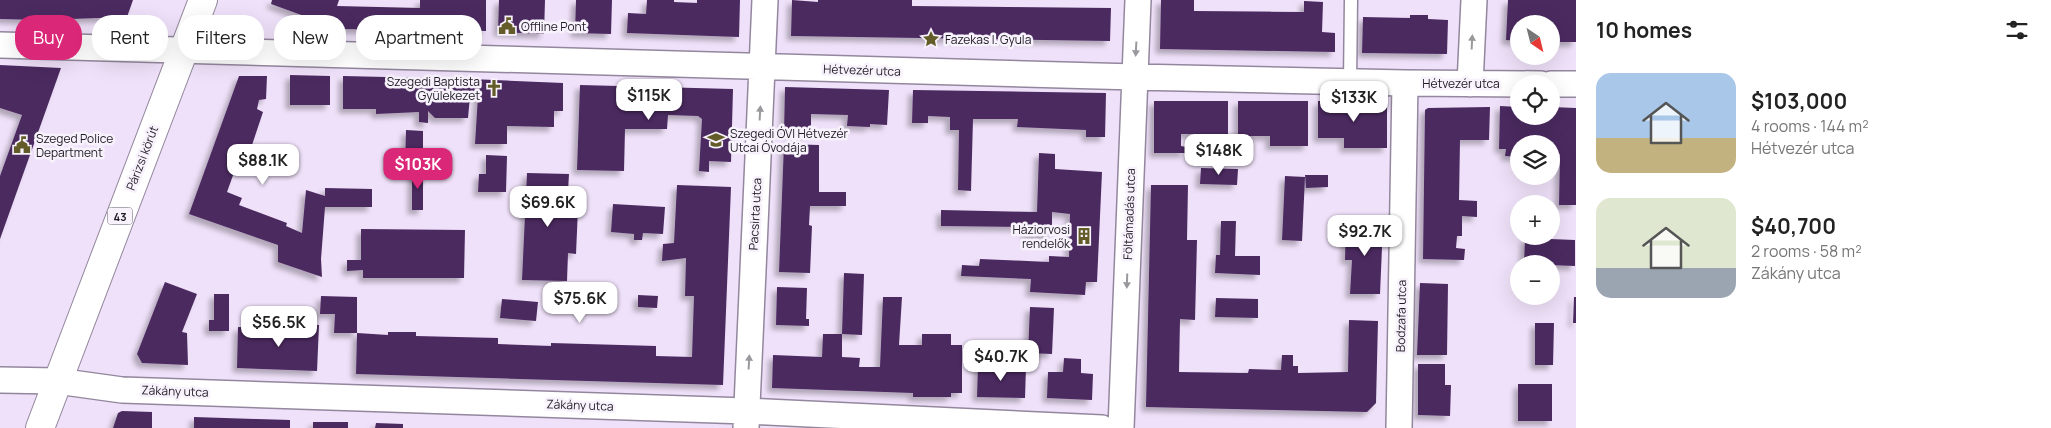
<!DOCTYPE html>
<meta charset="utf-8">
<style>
:root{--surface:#fff;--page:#f6f6f6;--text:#222;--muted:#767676;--accent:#db2777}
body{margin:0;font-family:Manrope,sans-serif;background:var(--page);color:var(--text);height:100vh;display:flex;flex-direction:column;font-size:19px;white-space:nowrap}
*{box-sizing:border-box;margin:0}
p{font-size:16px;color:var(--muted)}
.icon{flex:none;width:28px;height:28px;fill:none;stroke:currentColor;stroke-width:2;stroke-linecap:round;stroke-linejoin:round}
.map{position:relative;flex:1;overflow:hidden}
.details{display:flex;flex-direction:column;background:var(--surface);width:475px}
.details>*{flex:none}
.banner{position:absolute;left:15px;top:15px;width:475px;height:45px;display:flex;gap:10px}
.needle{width:32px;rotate:145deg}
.buttons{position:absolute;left:1510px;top:15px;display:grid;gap:10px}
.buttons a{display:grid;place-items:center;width:50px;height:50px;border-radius:50%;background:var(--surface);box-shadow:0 5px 20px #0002;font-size:25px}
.price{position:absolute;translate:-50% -42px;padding:0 11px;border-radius:10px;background:#fff;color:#222;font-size:16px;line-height:32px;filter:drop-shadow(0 1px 2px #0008)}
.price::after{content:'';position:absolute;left:50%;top:30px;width:15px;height:11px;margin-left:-8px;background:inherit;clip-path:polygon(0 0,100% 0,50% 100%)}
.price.on{background:var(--accent);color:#fff}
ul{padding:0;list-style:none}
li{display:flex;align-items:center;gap:15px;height:125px;padding:0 20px}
li span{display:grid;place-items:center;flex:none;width:140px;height:100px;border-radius:15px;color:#555}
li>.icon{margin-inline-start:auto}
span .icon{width:60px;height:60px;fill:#fffc;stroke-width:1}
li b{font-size:21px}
h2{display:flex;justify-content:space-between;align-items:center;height:60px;padding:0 20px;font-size:21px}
.chip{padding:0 18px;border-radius:20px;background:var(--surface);box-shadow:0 5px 20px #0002;font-size:18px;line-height:45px}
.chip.on{background:var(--accent);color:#fff}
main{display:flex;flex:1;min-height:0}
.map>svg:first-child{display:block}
.building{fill:#4c2a61;filter:url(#shadow)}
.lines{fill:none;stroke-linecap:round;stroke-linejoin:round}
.lane-casing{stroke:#93879d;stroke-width:15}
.street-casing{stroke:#93879d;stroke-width:28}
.primary-casing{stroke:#93879d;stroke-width:30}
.lane{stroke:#fff;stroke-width:12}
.street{stroke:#fff;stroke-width:25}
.primary{stroke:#fff;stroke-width:28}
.oneway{fill:#9a989c}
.labels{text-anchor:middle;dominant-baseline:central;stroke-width:5;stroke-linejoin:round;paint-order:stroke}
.shield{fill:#f7f2fc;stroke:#605c64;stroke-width:1}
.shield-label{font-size:11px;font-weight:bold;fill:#1f1b23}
.poi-label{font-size:12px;fill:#1f1b23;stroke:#f7f2fc;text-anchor:start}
.street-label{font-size:12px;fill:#1f1b23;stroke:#f7f2fc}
</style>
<main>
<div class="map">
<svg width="1576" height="428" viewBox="0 0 1576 428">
<defs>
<filter id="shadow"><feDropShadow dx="-4.5" dy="4.5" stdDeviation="2.5" flood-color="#0004"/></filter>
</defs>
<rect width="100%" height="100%" fill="#efe1f9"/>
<path class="building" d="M0,0H133L127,17L42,20L0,19Z
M272,0H339L337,6L420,8V0H486V31L340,29L271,4Z
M499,0H545L544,34L498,32Z
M576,0H612L611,34L575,33Z
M647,0H674V2L697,3V0H740L739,37L627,33L628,13L646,14Z
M792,0L818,2V0H912V6L1111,8L1110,41L791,36Z
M1161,0H1194V11L1304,12V1L1323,2L1322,32L1335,33V52L1160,49Z
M1508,0H1576V42H1551V24H1519V41L1506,40Z
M1410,15H1428V19L1448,20L1447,54L1362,53L1363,17L1410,18Z
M0,65L61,68L0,239V176L22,115L0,108Z
M290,75L330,76V105H290Z
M239,76H267L266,99L259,100L257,109L263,112L251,148L268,155L264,167L247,160L244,170L236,167L227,192L242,198L239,205L287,223L286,226L302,233L306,190L325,196V188L372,189V207H325L321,259L322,277L278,262V245L189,214Z
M343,76L471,79L563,83V111H554V127L507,126V144H475L478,96H470L468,118H435L428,111V123L419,122V112L376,114V109H343Z
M580,85L733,89L731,162L709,161V172L699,171L702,119L698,116L668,115L667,129H625L624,171L577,170Z
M785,87L889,90L887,125L870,124V127L847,126L848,115L811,114V134L784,133Z
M913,90L1106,93L1105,137H1086V130L1017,127L1018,119H973L971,191L958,190L959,130H950V117L928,116V123H912Z
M1154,101H1228V134H1181V146L1186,147V153H1154Z
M1238,101H1308V146H1270V136H1238Z
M1318,101H1387V148H1344V138H1318Z
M1500,106L1519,107V116H1551V107L1576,108V205H1559L1560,154H1551V144H1519V157L1505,156L1506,149H1499Z
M1490,107L1489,140H1460L1459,200L1477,201V217L1462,216V236H1457L1456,248L1465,249L1464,260L1423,259L1425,110L1428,108Z
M406,130L423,131V166H405Z
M784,144L819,145V192H846V206H810L809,225L812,226L810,273L779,272Z
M1039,153L1055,154V169L1102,172L1097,282H1086L1085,295L1030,292L1031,279L961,276L962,265L979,266L980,259L1049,262V256L1069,257L1070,214L1052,212V235H1026V227L941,226V210L1037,212Z
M486,155L507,156L506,192H478L479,174H486Z
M1201,168L1238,169L1237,185L1200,184Z
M412,171H423V210H412Z
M527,173L569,174L567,208H578L576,254L568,253L567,281L522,280Z
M1305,175H1328V187L1306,188Z
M1285,176L1305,177L1302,241L1282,240Z
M677,185L731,187L723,385L356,374L357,333H334L335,314H320L321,296L357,297V333L388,335V332H416V336L498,338V344L551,346V343L656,346V356L692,357L694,296H685L686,258L662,261L663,244L674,243Z
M1151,185H1188L1187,240H1197L1195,320L1180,319L1179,372L1248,373L1249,369L1281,370L1282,355H1293V366H1298V373L1348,372L1349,320L1378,321L1376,403L1367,412L1146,407Z
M613,204L665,207L663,234L643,233L642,240H634V234L611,232Z
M1221,221H1236L1235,256H1260V275L1215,273L1216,255H1220Z
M1346,222L1383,224L1380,294H1350L1352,260H1345Z
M361,229L465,230L464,278H363V270L347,271V260H361Z
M1525,238L1575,240V266L1524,264Z
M844,273L864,274L862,335L842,334Z
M165,282L197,294L182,332L187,333L188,365L142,363L137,354Z
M1420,283L1448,284L1447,355H1417Z
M777,287L807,288L806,319H809V326L776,325Z
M214,294H229V331H209V320H214Z
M638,295L658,296L657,308L638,307Z
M883,297H902L899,345H922V334H951V345H962V393H951V397H913V393L772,388L773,355L822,357L823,334H842V357L860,358L859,367H880Z
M1574,297H1576V323H1573Z
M1216,298L1258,299V318L1215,317Z
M502,299L538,302L536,321L500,318Z
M1030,307L1054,308L1052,354L1028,353Z
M1535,323H1554L1553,365H1535Z
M295,324L319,325L317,371L237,368L238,327L295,329Z
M1064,358L1081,359V373L1093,374L1092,400L1047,398L1048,372H1063Z
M1418,364H1445V385H1451L1450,416L1418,415Z
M978,366L1026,367L1025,398L977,397Z
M1518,384H1552V421H1518Z
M122,411L152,412V428H113L118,413Z
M194,417L290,420V428H194Z
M313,422H348V428H313Z
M376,423L403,424V428H375Z"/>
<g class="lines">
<g class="lane-casing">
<path id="lane" d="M1350,82L1351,0"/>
</g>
<g class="street-casing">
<path id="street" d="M0,45L1135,77L1405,83L1541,84
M1470,84L1474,0
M1551,84H1576
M0,380L57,381L122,390L746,411L1102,428
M746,428L765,0
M1121,428L1138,0
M1399,428L1405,83"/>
</g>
<g class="primary-casing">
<path id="primary" d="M40,428L203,0"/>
</g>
<use href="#lane" class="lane"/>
<use href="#street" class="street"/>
<use href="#primary" class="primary"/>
</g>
<defs><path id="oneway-solid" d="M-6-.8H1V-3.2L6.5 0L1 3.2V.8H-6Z" transform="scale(1.25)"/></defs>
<g class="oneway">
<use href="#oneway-solid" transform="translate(1472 42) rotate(-87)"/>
<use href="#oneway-solid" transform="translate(1136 49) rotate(93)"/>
<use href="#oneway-solid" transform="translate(760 113) rotate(-87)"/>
<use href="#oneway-solid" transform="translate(1127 281) rotate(92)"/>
<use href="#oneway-solid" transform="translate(749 362) rotate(-87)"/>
</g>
<defs>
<g id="civic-bare" transform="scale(1.35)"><path d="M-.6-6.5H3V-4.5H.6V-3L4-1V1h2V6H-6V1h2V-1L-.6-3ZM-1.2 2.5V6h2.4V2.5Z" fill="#645c28" stroke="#f7f2fc" stroke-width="2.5" paint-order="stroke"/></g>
<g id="sight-bare" transform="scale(1.35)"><path d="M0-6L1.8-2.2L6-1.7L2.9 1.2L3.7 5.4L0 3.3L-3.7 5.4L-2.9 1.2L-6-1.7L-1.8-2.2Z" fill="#645c28" stroke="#f7f2fc" stroke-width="2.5" paint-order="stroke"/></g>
<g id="church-bare" transform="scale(1.35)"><path d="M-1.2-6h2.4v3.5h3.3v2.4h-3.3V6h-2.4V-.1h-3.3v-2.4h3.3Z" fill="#645c28" stroke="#f7f2fc" stroke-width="2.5" paint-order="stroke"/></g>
<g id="school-bare" transform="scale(1.35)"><path d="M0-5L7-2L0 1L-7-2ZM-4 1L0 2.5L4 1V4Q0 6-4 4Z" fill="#645c28" stroke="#f7f2fc" stroke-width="2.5" paint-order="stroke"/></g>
<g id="building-bare" transform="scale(1.35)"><path d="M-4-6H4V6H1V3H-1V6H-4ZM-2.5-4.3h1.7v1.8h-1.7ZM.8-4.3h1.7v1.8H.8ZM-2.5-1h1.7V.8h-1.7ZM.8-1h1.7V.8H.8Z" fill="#645c28" stroke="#f7f2fc" stroke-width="2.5" paint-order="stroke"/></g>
</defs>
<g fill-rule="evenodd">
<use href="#civic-bare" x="507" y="26"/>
<use href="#sight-bare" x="931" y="39"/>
<use href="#church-bare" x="494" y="88"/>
<use href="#school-bare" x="716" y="140"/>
<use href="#civic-bare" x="22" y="145"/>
<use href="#building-bare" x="1084" y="236"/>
</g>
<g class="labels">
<rect class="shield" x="107.5" y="207.5" width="25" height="17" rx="4"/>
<g class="shield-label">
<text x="120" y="216">43</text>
</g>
<g class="poi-label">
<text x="521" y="26">Offline Pont</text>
<text x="945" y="39">Fazekas I. Gyula</text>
<text x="480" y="81" text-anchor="end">Szegedi Baptista<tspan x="480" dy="14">Gyülekezet</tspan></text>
<text x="730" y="133">Szegedi ÓVI Hétvezér<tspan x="730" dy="14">Utcai Óvodája</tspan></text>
<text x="36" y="138">Szeged Police<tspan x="36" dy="14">Department</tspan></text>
<text x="1070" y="229" text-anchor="end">Háziorvosi<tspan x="1070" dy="14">rendelők</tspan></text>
</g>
<g class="street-label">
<text transform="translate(862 70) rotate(2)">Hétvezér utca</text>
<text x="1461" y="83">Hétvezér utca</text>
<text transform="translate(142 158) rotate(-69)">Párizsi körút</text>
<text transform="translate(755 214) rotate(-87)">Pacsirta utca</text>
<text transform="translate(1129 214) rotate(-88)">Föltámadás utca</text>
<text transform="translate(1401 316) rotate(-89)">Bodzafa utca</text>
<text transform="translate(175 391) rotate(2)">Zákány utca</text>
<text transform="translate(580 405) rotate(2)">Zákány utca</text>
</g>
</g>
</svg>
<div class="buttons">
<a><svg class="needle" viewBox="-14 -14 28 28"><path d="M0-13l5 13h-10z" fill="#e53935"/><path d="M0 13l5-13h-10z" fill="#767676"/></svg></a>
<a><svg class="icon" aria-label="locate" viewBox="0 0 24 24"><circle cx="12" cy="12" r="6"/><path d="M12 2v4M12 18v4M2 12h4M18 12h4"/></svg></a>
<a><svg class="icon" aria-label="layers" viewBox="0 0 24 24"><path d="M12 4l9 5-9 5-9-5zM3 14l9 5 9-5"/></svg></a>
<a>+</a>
<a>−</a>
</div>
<b class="price" style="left:649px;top:121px">$115K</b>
<b class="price" style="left:1354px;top:123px">$133K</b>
<b class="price" style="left:1219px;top:176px">$148K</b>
<b class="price" style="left:263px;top:186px">$88.1K</b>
<b class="price on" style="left:418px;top:190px">$103K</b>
<b class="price" style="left:548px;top:228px">$69.6K</b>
<b class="price" style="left:1365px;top:257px">$92.7K</b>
<b class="price" style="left:580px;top:324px">$75.6K</b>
<b class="price" style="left:279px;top:348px">$56.5K</b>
<b class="price" style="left:1001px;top:382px">$40.7K</b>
<div class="banner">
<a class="chip on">Buy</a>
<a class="chip">Rent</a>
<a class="chip">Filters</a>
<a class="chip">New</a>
<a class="chip">Apartment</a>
</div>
</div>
<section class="details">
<h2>10 homes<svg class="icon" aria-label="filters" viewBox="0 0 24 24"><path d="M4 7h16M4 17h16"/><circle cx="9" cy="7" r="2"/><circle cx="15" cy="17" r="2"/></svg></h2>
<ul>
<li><span style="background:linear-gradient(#a9c7e8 65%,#c2b280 0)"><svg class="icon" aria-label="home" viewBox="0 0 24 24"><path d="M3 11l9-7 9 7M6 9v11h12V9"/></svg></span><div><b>$103,000</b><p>4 rooms · 144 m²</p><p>Hétvezér utca</p></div></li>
<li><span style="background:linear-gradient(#dfe7d0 70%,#9aa5b1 0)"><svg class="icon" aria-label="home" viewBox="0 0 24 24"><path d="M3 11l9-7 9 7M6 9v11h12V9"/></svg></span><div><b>$40,700</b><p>2 rooms · 58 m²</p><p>Zákány utca</p></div></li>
</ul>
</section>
</main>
